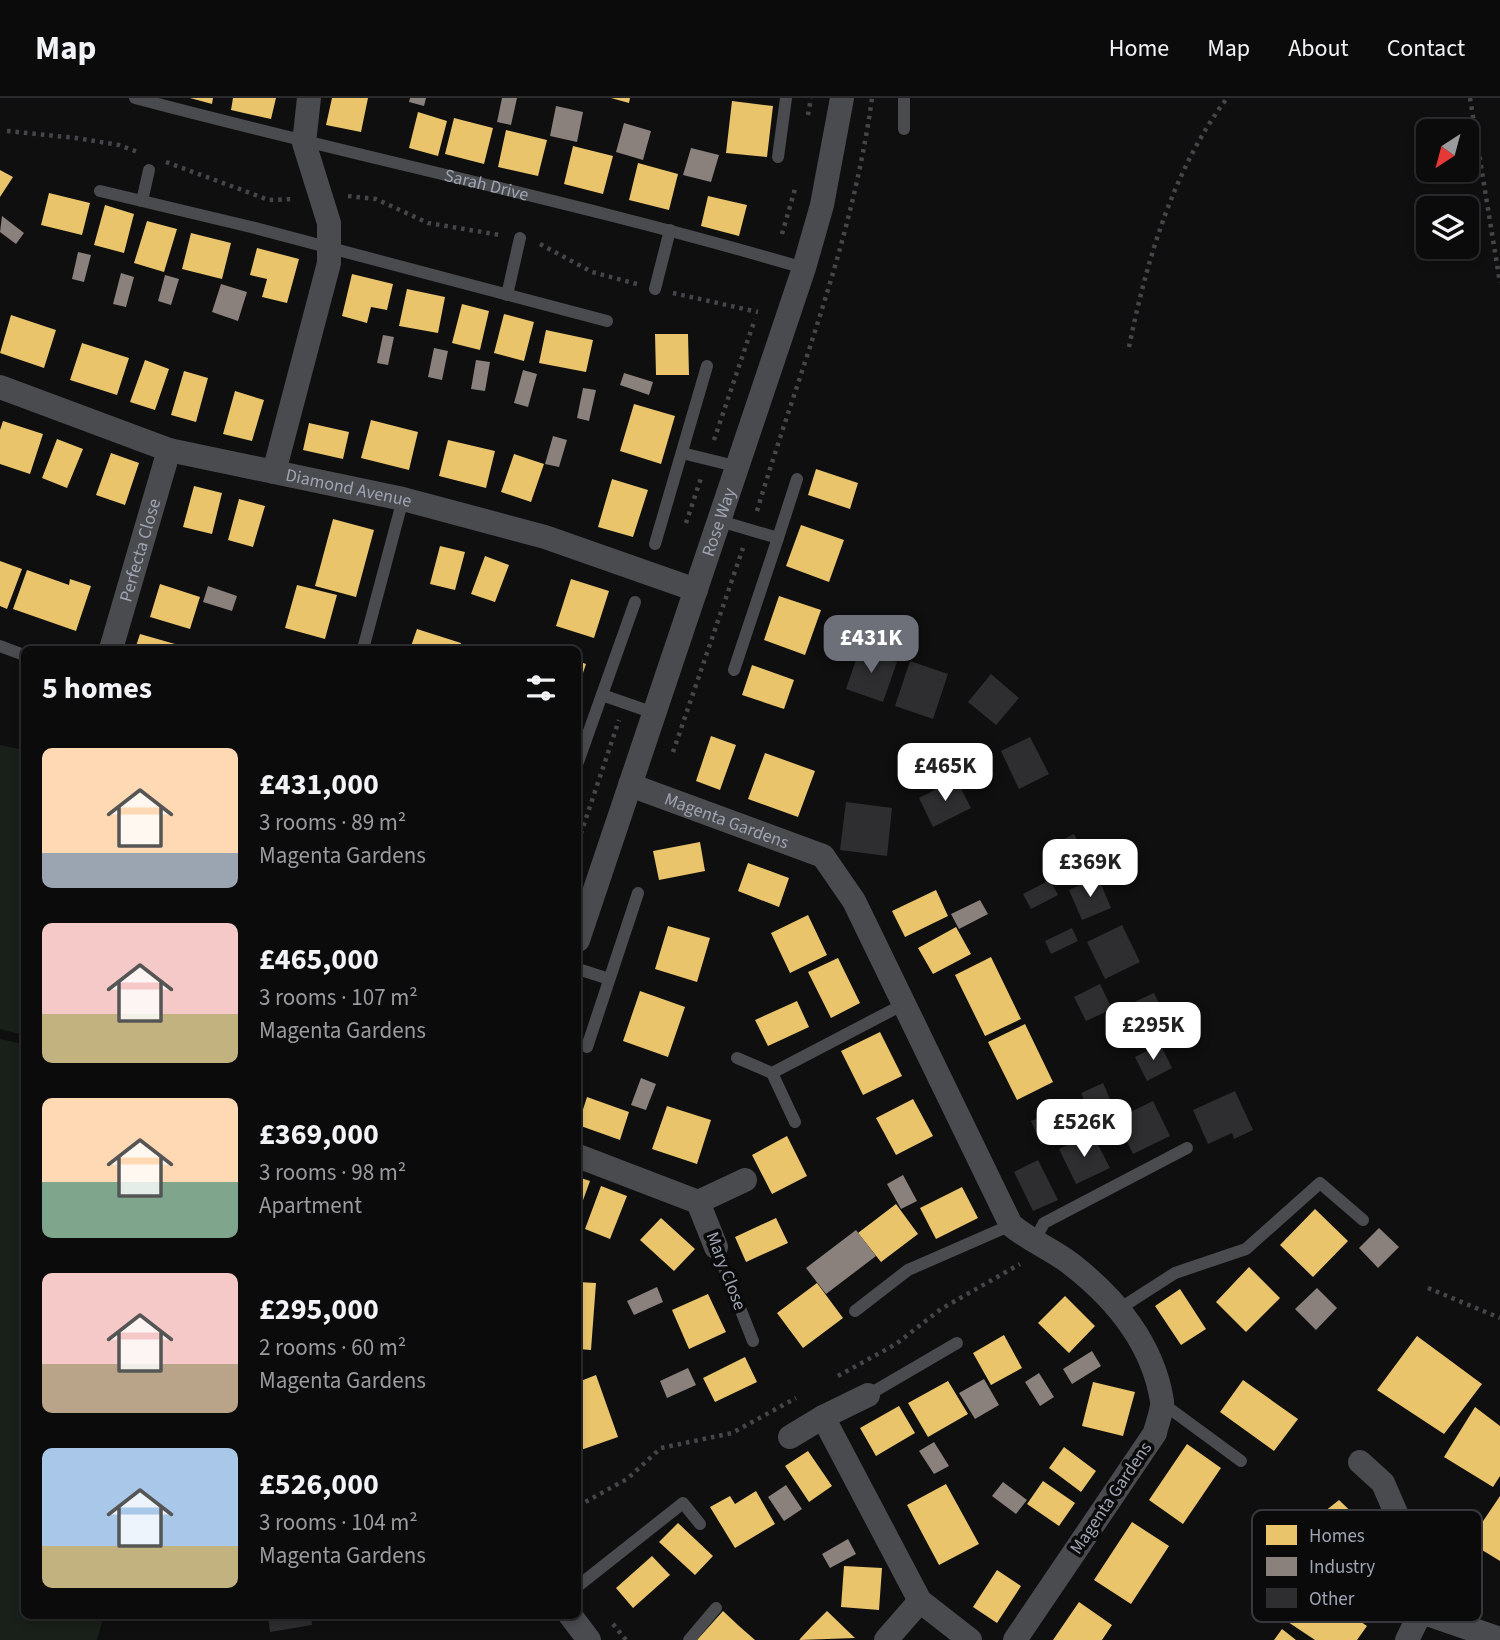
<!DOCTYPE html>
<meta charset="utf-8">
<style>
:root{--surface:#0b0b0c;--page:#141415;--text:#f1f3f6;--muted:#9a9b9d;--line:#2b2b2d;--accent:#6d7079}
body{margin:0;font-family:"Source Sans 3",sans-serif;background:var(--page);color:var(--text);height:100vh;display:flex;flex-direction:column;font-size:26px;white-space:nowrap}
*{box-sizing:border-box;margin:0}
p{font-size:23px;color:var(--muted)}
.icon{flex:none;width:38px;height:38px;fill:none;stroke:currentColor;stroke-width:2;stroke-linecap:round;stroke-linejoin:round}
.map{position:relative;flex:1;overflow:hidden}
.details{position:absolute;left:21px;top:548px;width:560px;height:973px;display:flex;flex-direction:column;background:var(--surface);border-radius:10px;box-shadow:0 4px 10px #0003,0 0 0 2px var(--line)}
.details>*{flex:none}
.needle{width:46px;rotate:216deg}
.controls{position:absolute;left:1416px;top:21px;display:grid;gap:14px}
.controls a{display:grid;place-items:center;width:63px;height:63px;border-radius:10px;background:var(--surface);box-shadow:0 4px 10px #0003,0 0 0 2px var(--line);font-size:35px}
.price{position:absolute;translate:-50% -60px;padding:0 16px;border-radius:14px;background:#fff;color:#222;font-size:23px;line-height:46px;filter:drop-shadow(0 2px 4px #0008)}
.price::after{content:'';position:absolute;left:50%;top:42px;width:21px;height:16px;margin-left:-10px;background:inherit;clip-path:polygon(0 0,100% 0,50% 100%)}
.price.selected{background:var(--accent);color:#fff}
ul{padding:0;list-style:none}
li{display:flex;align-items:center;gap:21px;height:175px;padding:0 21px}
li span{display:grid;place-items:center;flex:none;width:196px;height:140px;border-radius:10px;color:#555}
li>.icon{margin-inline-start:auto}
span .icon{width:84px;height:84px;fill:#fffc;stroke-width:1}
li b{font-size:30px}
h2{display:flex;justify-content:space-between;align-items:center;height:84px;padding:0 21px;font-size:30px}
header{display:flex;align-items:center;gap:42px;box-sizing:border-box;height:98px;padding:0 35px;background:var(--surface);border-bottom:2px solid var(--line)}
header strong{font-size:33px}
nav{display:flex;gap:38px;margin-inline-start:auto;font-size:24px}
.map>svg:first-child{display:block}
.green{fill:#19201a}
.homes{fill:#e9c46a}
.industry{fill:#8a817c}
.building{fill:#2e2e30}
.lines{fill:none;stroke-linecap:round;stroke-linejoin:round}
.path{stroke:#45464a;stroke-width:4.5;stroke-dasharray:3.5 5;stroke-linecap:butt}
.service{stroke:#4a4b4f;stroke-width:12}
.minor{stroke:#4a4b4f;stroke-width:24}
.labels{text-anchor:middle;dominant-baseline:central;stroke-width:7;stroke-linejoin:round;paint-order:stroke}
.street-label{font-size:18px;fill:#9fa4b2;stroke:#0a0a0b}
.key{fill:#0a0a0b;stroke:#37383d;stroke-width:2}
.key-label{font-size:19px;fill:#9fa4b2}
</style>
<header>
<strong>Map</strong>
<nav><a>Home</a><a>Map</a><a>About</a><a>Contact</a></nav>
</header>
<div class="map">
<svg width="1500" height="1542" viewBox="0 0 1500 1542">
<rect width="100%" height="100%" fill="#0f0f10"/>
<path class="green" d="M0,647L24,652V937L0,931Z
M0,941L24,946V1517H104L97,1542H0Z"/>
<path class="homes" d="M190,0H213L212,6Z
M233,0H276L271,21L231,12Z
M332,0H368L361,34L326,27Z
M611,0H630L629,5Z
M732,3L773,8L767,59L726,55Z
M418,14L447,23L438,58L409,50Z
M454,20L493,30L484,66L445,56Z
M506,32L547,42L538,78L498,69Z
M573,48L613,58L603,96L564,86Z
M638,65L678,76L669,112L629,102Z
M0,72L13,79L0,99Z
M49,95L90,105L82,137L41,127Z
M708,98L747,107L739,138L701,128Z
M105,107L134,116L124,155L94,147Z
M147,123L177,131L164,174L134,165Z
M191,135L231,145L222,181L182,171Z
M257,150L299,161L287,205L262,199L267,181L250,177Z
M352,176L393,186L387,212L371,209L367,225L342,218Z
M407,191L445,199L438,235L399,228Z
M462,206L489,213L480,252L452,245Z
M504,216L534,224L524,263L494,255Z
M11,217L56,232L44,270L0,255Z
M546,232L593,242L586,274L539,265Z
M655,236H688L689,277H656Z
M82,245L129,260L117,297L70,282Z
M145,262L169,271L155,312L130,304Z
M184,273L208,280L196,324L171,317Z
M235,293L264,302L252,343L223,336Z
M634,306L675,318L661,366L620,353Z
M371,322L418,334L409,372L361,360Z
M3,323L43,336L30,376L0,366V332Z
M309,325L349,334L343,361L303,352Z
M57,341L83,351L67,390L42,380Z
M448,342L495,353L486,390L439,378Z
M111,355L139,365L125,407L96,397Z
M514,356L544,366L531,404L501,394Z
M816,371L858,385L850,411L808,397Z
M612,381L648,392L633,439L598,429Z
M194,388L222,395L212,436L183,429Z
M239,401L265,408L253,449L228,442Z
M333,421L374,432L356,499L315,488Z
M801,427L844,442L829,484L786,468Z
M440,448L465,454L455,492L430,486Z
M485,458L509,467L495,504L471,496Z
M0,463L22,471L7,511L0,508Z
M27,472L69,487L70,481L91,488L76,533L13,511Z
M571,481L609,493L594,540L556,528Z
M160,486L200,499L190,531L150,519Z
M297,487L337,497L325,541L285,530Z
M779,498L821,512L805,557L764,542Z
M417,531L461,545L459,551H410Z
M140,536L182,548V551H135Z
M578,563L586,566L578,590Z
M752,567L794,582L784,611L742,597Z
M711,638L736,647L720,692L696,683Z
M765,655L815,673L798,719L748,701Z
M700,744L705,773L659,782L653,753Z
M748,765L789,780L779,809L738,793Z
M936,792L948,818L905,839L892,813Z
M808,817L827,857L790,875L771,835Z
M668,828L710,840L697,884L655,871Z
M956,829L971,856L933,876L918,850Z
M991,859L1021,921L985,938L955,877Z
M838,860L860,905L831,920L808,874Z
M640,893L685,909L668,959L623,943Z
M797,903L809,929L768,948L755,922Z
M1025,926L1053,984L1017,1002L988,944Z
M880,934L902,978L863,997L841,953Z
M587,999L629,1014L620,1042L578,1027Z
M913,1001L933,1038L896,1057L876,1020Z
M667,1008L711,1022L697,1066L652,1051Z
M787,1038L807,1078L772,1096L752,1057Z
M578,1079L590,1083L578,1116Z
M601,1088L627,1098L610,1141L585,1131Z
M962,1089L978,1120L936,1141L920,1110Z
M896,1106L918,1136L881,1164L858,1135Z
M1315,1111L1348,1143L1313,1179L1280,1147Z
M661,1120L695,1151L674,1173L640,1142Z
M776,1120L788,1145L746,1164L735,1139Z
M1249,1169L1280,1200L1246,1234L1216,1204Z
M578,1184L596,1185L591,1252L578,1251Z
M817,1185L843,1220L803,1250L777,1215Z
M1180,1191L1206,1231L1181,1247L1155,1208Z
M708,1196L726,1234L689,1251L672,1212Z
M1065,1198L1095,1228L1069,1255L1038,1225Z
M1004,1237L1022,1270L991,1287L973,1255Z
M1417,1238L1482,1286L1444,1336L1377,1292Z
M745,1259L757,1284L715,1304L703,1280Z
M596,1277L618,1339L578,1353V1284Z
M1243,1282L1298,1321L1274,1353L1220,1314Z
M948,1283L968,1316L928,1339L908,1305Z
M1093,1284L1135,1294L1123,1338L1082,1328Z
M899,1308L915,1335L876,1358L860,1330Z
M1475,1309L1500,1328V1378L1493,1389L1444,1359Z
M1187,1346L1221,1370L1183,1426L1149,1402Z
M1064,1349L1096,1373L1081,1394L1049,1370Z
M808,1353L832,1388L809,1404L785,1368Z
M1043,1383L1075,1405L1059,1428L1027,1406Z
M946,1386L979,1446L939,1467L907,1407Z
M756,1393L775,1426L735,1450L710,1409L730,1398L735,1406Z
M1500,1398V1463L1469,1444Z
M1339,1402L1365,1427L1334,1454L1356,1476L1334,1498L1285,1445Z
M1132,1424L1169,1448L1131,1506L1094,1482Z
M678,1425L713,1458L695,1477L659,1444Z
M652,1458L670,1477L633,1510L616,1490Z
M844,1468L882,1470L879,1512L841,1509Z
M997,1472L1021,1488L997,1525L973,1509Z
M1301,1484L1367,1528L1357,1542H1315L1276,1516Z
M1079,1504L1112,1527L1102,1542H1053Z
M723,1513L739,1528L755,1542H697Z
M827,1513L855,1540L799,1542L811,1529Z
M1282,1531L1296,1542H1274Z"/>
<path class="industry" d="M410,0H426L424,8L409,4Z
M502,0H517L511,27L497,24Z
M556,8L583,14L577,44L550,38Z
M624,25L651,33L643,62L616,54Z
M691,50L719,57L711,84L683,77Z
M2,118L24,135L16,146L0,134Z
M78,154L91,157L84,184L72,181Z
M121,175L134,179L126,209L113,206Z
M165,177L179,181L171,207L158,203Z
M221,186L247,194L238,223L212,214Z
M383,237L394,239L388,267L377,265Z
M434,250L448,253L442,282L428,279Z
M476,262L490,264L485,293L471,291Z
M523,272L537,276L528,309L514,305Z
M624,275L653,284L649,297L620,287Z
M583,290L596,292L589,323L577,320Z
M553,338L567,342L559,369L545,366Z
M208,488L237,498L232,513L203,504Z
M980,802L988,816L959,831L951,816Z
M641,980L656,986L646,1012L631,1007Z
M903,1077L917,1103L901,1111L887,1086Z
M1379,1130L1399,1149L1378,1170L1359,1150Z
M856,1132L876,1158L826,1196L806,1170Z
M657,1189L663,1204L634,1217L627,1203Z
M1317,1190L1337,1210L1316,1232L1295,1211Z
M1092,1253L1101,1268L1072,1286L1063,1271Z
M688,1270L696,1287L667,1300L660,1283Z
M1039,1275L1054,1299L1040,1308L1025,1284Z
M984,1281L999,1307L975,1321L959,1295Z
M934,1344L949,1368L934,1376L919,1353Z
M1003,1384L1027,1402L1016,1416L992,1398Z
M786,1387L802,1411L784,1423L768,1399Z
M848,1441L856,1456L830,1470L822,1456Z"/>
<path class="building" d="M860,550L897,564L883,604L846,591Z
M910,563L948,576L933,621L895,608Z
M991,576L1019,600L996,627L968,604Z
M1030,639L1049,676L1019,691L1001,653Z
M956,681L971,710L933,729L919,700Z
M846,704L892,710L887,758L840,752Z
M1074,736L1088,763L1061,777L1046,750Z
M1098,779L1111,810L1082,822L1069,792Z
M1050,782L1058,797L1031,811L1023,796Z
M1122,827L1140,864L1105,881L1087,844Z
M1072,830L1078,843L1051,856L1045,843Z
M1100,886L1112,911L1086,923L1074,899Z
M1154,895L1160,907L1165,905L1178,931L1137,950L1119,911Z
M1160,946L1172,970L1147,983L1135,959Z
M1103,985L1113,1008L1091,1017L1081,995Z
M1235,993L1253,1032L1234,1041L1232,1035L1208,1046L1193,1012Z
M1153,1003L1170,1038L1133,1056L1116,1021Z
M1043,1018L1053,1041L1041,1046L1031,1023Z
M1092,1035L1110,1070L1076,1086L1059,1051Z
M1038,1062L1058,1102L1033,1113L1014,1074Z
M268,1517H311L312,1527L270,1534Z"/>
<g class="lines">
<path class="path" d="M1470,0L1500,185
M808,17L811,0
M7,33L76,40L119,47L138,54
M166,64L269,102L294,101
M348,98L376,101L428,125L500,137
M782,136L795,91
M540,146L592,174L637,186
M673,195L758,214
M1129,249C1147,161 1173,72 1227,0
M714,342L755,221
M757,413C799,273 852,146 872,0
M686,425L701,380
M673,654L743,450
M578,744L619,622
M1428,1190L1500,1220
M838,1278L896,1246L941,1211L1020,1166
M578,1408L627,1381L661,1350L732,1335L796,1300
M613,1526L626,1542"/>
<g class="service">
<path id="s1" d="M135,0C357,59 583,105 804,170"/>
<path d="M904,0V31"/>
<path d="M778,59L786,0"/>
<path d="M100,93L251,129L607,223"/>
<path d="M142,103L149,72"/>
<path d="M655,191L670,132"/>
<path d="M507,197L520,140"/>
<path d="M682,355L739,369"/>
<path d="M720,423L778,440L734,572"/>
<path d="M778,440L797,381"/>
<path d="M655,446L707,268"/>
<path d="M0,548L24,557"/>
<path d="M363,551L403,401"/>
<path d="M602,597L654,615"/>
<path d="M578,664L635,504"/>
<path d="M578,871L609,881"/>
<path d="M587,949L638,795"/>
<path d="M737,960L772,975L795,1024"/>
<path d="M772,975L904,906"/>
<path d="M1033,1145L1044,1125L1187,1050"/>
<path d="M716,1149L753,1243"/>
<path d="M1119,1211L1175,1175L1246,1151L1320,1085L1363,1122"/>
<path d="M855,1213L908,1172L1011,1127"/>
<path d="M868,1297L957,1245"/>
<path d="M1162,1305L1241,1363"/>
<path d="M578,1488L683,1405L700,1426"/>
<path d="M689,1542L716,1510"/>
</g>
<g class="minor">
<path id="s2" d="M0,289L169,352L403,401L545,439L696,492"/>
<path d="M274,374L329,165V125L304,45L309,0"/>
<path id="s3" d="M111,551L169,352"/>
<path id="s4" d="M630,687L823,758L854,803L1011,1127C1030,1143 1052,1151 1071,1166C1115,1200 1153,1246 1162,1303C1163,1312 1157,1325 1155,1335L1015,1542"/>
<path id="s5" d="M578,842L804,170L822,107L842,0"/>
<path d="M578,1058L698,1104L745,1082"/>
<path d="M698,1104L716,1149"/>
<path d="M868,1297L823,1319L920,1503L970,1542"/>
<path d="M790,1339L823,1319"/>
<path d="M1360,1364L1383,1385L1409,1445L1421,1514L1407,1542"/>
<path d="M1421,1514L1500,1541"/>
<path d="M570,1517L589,1542"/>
<path d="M886,1542L920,1503"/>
</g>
</g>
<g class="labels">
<g class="street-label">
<text stroke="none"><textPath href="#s1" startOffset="362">Sarah Drive</textPath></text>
<text stroke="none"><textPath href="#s2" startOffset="364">Diamond Avenue</textPath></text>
<text stroke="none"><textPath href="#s5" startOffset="441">Rose Way</textPath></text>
<text stroke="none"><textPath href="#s3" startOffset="103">Perfecta Close</textPath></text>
<text stroke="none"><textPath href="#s4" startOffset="103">Magenta Gardens</textPath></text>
<text transform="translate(726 1173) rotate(69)">Mary Close</text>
<text transform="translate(1111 1400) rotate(-56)">Magenta Gardens</text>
</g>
</g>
<rect x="1252" y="1412" width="230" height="112" rx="10" class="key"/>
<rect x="1266" y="1427" width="31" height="20" fill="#e9c46a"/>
<rect x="1266" y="1459" width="31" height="19" fill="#8a817c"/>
<rect x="1266" y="1490" width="31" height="20" fill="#2e2e30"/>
<g class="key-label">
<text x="1309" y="1444">Homes</text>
<text x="1309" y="1475">Industry</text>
<text x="1309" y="1507">Other</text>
</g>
</svg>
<div class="controls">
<a><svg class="needle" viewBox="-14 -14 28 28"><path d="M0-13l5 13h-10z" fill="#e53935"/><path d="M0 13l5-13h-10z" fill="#9a9b9d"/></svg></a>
<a><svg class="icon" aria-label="layers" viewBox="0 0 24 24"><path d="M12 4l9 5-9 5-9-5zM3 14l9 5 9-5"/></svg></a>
</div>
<b class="price selected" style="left:871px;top:577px">£431K</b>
<b class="price" style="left:945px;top:705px">£465K</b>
<b class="price" style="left:1090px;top:801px">£369K</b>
<b class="price" style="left:1153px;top:964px">£295K</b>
<b class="price" style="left:1084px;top:1061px">£526K</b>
<section class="details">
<h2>5 homes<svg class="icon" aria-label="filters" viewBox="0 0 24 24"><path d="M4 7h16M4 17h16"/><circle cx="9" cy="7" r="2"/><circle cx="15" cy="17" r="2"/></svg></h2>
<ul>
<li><span style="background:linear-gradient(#ffd9b3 75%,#9aa5b1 0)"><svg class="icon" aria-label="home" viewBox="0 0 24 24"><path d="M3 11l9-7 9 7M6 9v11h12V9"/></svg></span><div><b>£431,000</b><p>3 rooms · 89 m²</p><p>Magenta Gardens</p></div></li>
<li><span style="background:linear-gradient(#f6c9c9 65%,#c2b280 0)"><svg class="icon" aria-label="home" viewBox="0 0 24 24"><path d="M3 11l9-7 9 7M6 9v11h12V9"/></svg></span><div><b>£465,000</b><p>3 rooms · 107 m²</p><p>Magenta Gardens</p></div></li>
<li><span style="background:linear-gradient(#ffd9b3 60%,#7fa58c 0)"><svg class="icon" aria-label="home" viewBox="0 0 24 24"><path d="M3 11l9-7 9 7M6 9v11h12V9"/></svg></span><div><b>£369,000</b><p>3 rooms · 98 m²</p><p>Apartment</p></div></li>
<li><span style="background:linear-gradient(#f6c9c9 65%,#b9a48a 0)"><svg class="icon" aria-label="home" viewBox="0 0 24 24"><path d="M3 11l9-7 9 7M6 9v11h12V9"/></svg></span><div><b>£295,000</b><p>2 rooms · 60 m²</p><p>Magenta Gardens</p></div></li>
<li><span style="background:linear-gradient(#a9c7e8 70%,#c2b280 0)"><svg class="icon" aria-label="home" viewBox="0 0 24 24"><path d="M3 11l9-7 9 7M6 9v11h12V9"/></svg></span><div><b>£526,000</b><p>3 rooms · 104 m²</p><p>Magenta Gardens</p></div></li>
</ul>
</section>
</div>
